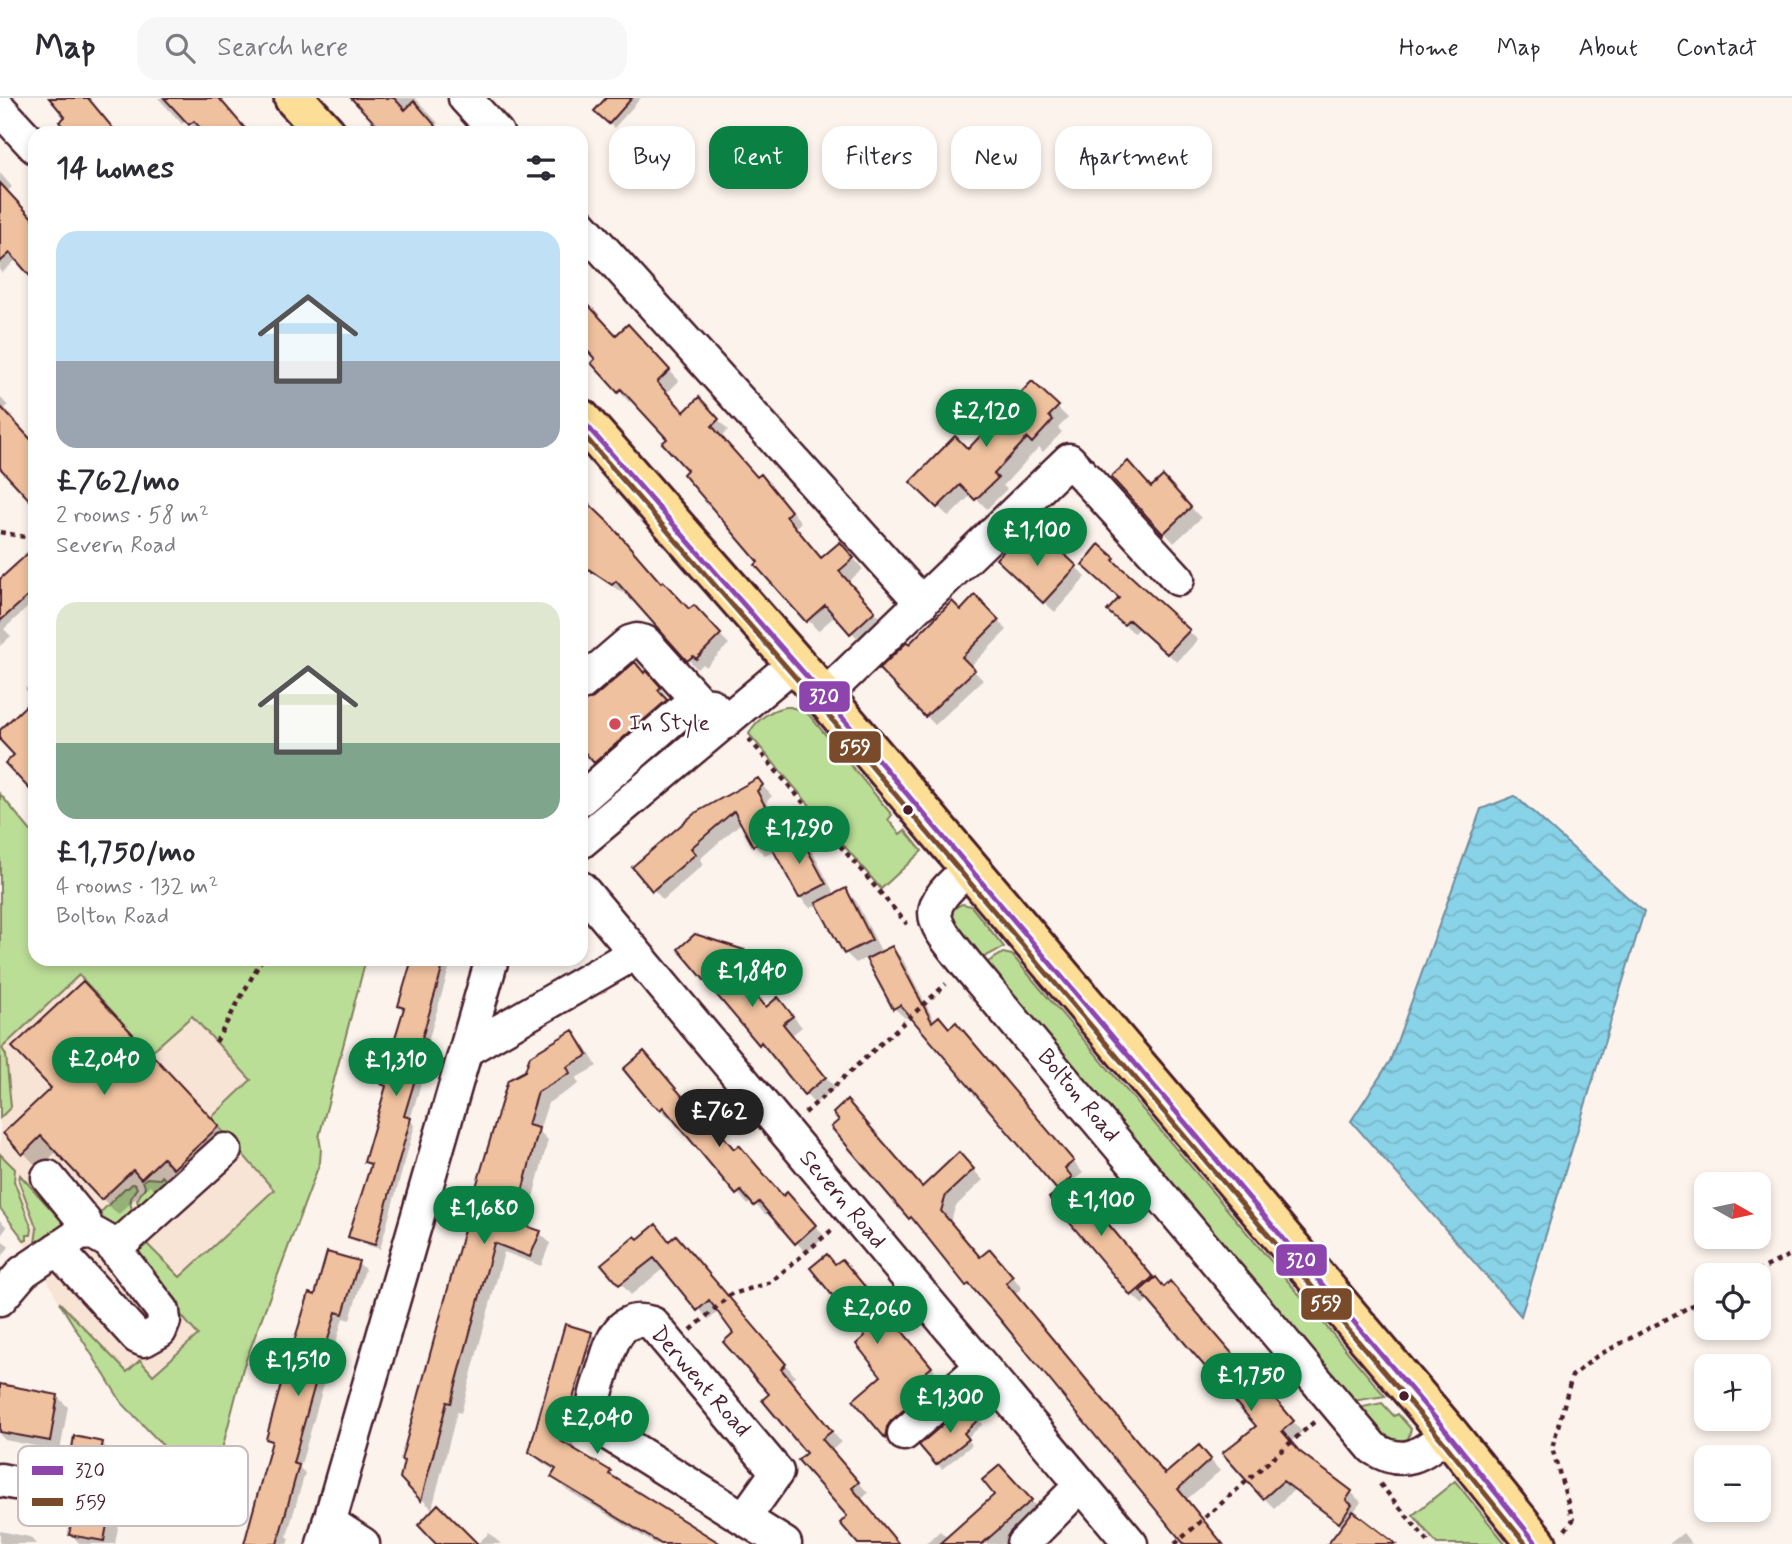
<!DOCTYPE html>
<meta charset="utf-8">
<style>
:root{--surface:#fff;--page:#f7f7f7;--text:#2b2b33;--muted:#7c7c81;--line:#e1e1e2;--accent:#0b8043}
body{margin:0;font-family:Mynerve,sans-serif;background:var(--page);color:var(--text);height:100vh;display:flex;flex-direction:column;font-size:26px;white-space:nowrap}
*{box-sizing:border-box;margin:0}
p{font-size:23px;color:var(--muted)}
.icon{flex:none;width:38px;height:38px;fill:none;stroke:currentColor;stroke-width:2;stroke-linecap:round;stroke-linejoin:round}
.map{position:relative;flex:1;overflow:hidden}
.sheet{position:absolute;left:28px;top:28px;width:560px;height:840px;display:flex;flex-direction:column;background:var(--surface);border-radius:21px;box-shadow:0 4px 10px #0003}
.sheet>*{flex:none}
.banner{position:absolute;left:609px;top:28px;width:665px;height:63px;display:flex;gap:14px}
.needle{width:46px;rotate:99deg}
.fabs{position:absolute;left:1694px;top:1074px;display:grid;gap:14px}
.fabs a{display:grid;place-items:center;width:77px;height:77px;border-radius:14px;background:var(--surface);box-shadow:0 4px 10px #0003;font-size:35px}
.price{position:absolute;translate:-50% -60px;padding:0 16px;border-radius:24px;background:var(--accent);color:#fff;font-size:23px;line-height:46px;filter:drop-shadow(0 2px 4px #0008)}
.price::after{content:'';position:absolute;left:50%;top:42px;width:21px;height:16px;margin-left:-10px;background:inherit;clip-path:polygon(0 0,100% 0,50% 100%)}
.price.selected{background:#222;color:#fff}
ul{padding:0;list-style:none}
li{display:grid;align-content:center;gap:14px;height:371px;padding:0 28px}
li span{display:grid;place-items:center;height:217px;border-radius:21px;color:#555}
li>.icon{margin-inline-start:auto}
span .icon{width:126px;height:126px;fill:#fffc;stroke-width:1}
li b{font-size:30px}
h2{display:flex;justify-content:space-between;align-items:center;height:84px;padding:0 28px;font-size:30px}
.tag{padding:0 24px;border-radius:21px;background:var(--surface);box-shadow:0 4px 10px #0003;font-size:24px;line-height:63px}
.tag.selected{background:var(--accent);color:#fff}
header{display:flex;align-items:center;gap:42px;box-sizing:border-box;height:98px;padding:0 35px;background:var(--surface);border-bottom:2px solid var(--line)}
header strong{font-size:33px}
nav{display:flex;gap:38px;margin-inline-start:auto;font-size:24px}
.search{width:490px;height:63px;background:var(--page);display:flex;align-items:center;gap:18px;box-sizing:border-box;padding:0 24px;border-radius:21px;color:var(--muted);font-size:26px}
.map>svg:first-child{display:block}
.built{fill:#f8e4d5}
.green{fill:#bbde97;stroke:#827e61;stroke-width:2}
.water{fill:url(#water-waves);stroke:#6f8b9c;stroke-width:2}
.shadow{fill:#0003}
.building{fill:#efc19e;stroke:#4a1f2b;stroke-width:2}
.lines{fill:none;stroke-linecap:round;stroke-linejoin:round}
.minor-casing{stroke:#4a1f2b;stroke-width:37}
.major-casing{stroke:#4a1f2b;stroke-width:44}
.path{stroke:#4a1f2b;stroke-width:4.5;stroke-dasharray:5 5;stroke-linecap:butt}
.minor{stroke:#fff;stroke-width:32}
.major{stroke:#fdde96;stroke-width:38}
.bus-1-casing{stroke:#fff;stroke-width:10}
.bus-2-casing{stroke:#fff;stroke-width:10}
.bus-1{stroke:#8e44ad;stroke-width:5}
.bus-2{stroke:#7a4b2a;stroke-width:5}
.poi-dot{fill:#d1495b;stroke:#fff;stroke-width:2.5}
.bus-dot{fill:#4a1f2b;stroke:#fff;stroke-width:2.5}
.labels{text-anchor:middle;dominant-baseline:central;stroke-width:5;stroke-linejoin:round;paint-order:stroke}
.poi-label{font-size:23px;fill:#4a1f2b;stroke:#fff;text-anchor:start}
.street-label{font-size:23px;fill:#4a1f2b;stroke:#fff}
.key{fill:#fff;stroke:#c9bcbf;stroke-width:2}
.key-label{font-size:19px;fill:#4a1f2b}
.line-badge{stroke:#fff;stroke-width:2.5}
.badge-label{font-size:19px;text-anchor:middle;font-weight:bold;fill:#fff}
</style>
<header>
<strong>Map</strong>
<div class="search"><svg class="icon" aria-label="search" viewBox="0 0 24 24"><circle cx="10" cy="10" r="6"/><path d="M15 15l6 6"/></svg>Search here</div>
<nav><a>Home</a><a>Map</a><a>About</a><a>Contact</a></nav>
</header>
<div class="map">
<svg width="1792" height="1446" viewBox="0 0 1792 1446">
<defs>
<pattern id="water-waves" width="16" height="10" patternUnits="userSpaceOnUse" patternTransform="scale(1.75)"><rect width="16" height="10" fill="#88d3e8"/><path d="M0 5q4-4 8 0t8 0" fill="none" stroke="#77b5c7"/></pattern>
</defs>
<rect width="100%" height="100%" fill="#fcf3ec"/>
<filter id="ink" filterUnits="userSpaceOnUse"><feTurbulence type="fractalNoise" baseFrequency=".0143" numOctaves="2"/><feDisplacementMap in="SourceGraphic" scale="14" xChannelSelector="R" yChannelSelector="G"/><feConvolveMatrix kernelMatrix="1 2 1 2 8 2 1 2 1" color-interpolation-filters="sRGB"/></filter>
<g filter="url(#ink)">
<path class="built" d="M0,696L35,738V861H366L319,1039L321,1050L320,1064L243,1270L218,1367L169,1354L122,1305L59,1204L42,1172L0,1110Z"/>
<path class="green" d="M790,609L804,613L810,618L892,717L888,722L900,736L905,732L922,753L881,791L749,636C755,622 775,608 790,609Z
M0,696L35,738V861H366L319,1039L321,1050L320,1064L243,1270L218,1367L169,1354L122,1305L59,1204L127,1274L140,1262L153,1277L198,1237L133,1161L141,1140L180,1179L274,1092L211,1020L251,982L192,918L150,955L79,877L2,950L6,957L11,1009L0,1020Z
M962,806L971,808L1004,849L975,864L949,820L954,810Z
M1003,855L1012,857L1385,1298L1346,1304L978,870Z
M0,1056L15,1071L14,1083L32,1131L31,1137H27V1142H24L0,1110Z
M20,1077L69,1131L39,1151L35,1145L37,1131L19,1083Z
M162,1078L172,1089L139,1109L137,1102L145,1089L143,1083L147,1080L160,1081Z
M132,1086H135L137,1090C128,1101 129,1108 136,1119L110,1133L97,1118L125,1090H128Z
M1382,1305L1394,1318L1398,1316L1411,1331L1408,1341C1385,1354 1368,1326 1353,1311Z
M1455,1383L1506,1446H1437L1413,1417Z"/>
<path class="water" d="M1515,698L1644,814L1521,1218L1351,1023L1390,963L1481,711Z"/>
<path class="shadow" d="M158,0H217L248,35H207L204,31L200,35L187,22L182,26Z
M353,0H415L438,25L435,28L441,35H386Z
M608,0H641L614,30L596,13Z
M0,75L12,89L6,94L35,125V181L17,161L2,175L0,173Z
M581,200L616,239L639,238L679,283L666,296L684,316L709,312L728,332L721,339L757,381L771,388L801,424L795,430L822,462L850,456L863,471L848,484L884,524L862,545L836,517L818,533L758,467L761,464L689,372L669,341L633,301L629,304L619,293L597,261L581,243Z
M1032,285L1068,320L1058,330L1062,334L1043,354L1039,349L1003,388L1007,391L987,411L972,396L949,419L913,384L968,353Z
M0,299L8,308L5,310L12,318L10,320L35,348V407L0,368Z
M1151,391H1174L1201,420L1174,445L1164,434Z
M581,396L662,487L690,513L694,510L729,546L706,569L703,566L697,571L626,492L623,495L591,475L582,466L592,457L581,445Z
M35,445V503L4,531L11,538L0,548V483L26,460L23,457Z
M1113,461L1122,470L1121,472L1198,542L1177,564L1139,529L1134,535L1118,521L1120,500L1093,476Z
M1035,462L1076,469L1086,479L1055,514L1008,472Z
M975,500L1007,532L970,569L983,582L935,627L881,571L909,548L961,514Z
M644,576L655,584L669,600L667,602L675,612L605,674L581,647V606Z
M35,582V693L17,657L0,640V634L34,601L25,591Z
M757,682L772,698L766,704L788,744L799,738L810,749L835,797L845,792L856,803L882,855L891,850L902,860L935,924L966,937L1083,1075L1074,1082L1082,1091L1079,1093L1155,1182L1260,1288L1271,1297L1302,1334L1291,1344L1302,1358L1351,1394L1361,1404L1355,1412L1361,1418L1360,1420L1393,1446H1330L1343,1429L1294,1392L1274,1410L1264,1400L1259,1328L1150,1201L1143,1207L1132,1197L1060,1093L911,917L905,920L894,910L868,859L856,865L846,855L819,806L810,810L800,799L775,752L765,757L754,747L742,724L700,761L704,766L663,802L634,769Z
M696,838L743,853L753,863L737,876L766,911L788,912L802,929L792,937L835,990L815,1006L805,996L772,955L760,945Z
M414,861H445L444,866L449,871L428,944L432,949L410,1022L415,1027L380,1151L356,1144L350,1139L371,1070L366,1064L387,990L383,986L405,913L400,908Z
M98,901L234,1045L158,1095L150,1087L118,1117L57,1053L39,1071L5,1035L54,990Z
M573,935L583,945L597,968L576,980L579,986L548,1005L539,1033L548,1042L525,1130L540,1135L550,1145L541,1168L504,1154L461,1315L457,1314L432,1411L401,1380L405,1365L403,1362L527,974Z
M653,1004L689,1007L703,1014L735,1052L783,1099L798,1107L825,1139L806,1155L770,1114L766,1117L752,1103L748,1107L674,1019L671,1022Z
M959,1057L983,1082L956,1108L950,1124L980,1161L1000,1163L1022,1190L1015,1196L1166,1377L1209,1360L1220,1373L1186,1402L1222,1446H1186L979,1195L978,1197L968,1187L910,1119L922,1091Z
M0,1122L7,1129L0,1139Z
M0,1140L9,1149L0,1161Z
M638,1143L670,1144L715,1181L795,1278L790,1283L841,1344L831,1353L868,1395L861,1402L898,1446H860L850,1418L771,1296L736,1235L719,1213L709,1222L664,1170L631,1197L604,1166Z
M358,1165L365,1171L350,1222L343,1220L300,1370L305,1375L287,1438L290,1441L288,1446H245L273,1345L268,1340L317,1199Z
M836,1168L852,1173L941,1280L927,1291L936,1301L895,1348L856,1302L883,1279Z
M591,1235L602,1246L572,1351L610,1375L620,1386L715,1446H655L564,1390L554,1379L557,1374L541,1364L531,1353Z
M58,1299L68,1309L60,1353L5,1342L0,1337V1302Z
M967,1308L983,1326L967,1340L972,1347L942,1371L922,1347Z
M102,1345L112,1356V1361L118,1362L129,1373L115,1446H80L71,1436L81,1379L70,1369Z
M1010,1379L1041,1414L1004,1446H925L940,1433L948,1440L996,1398Z
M0,1433L30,1439L36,1446H0Z
M489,1435L501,1446H477Z
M1683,1435L1692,1446H1669Z"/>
<path class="building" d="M49,0H88L117,35H68L59,24L65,19Z
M164,0H219L249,35H205L194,23L189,27Z
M351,0H394L405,12L414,3L442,35H380L382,33Z
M606,0H632L609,26L594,13Z
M0,85L35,123V184L10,155L0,164Z
M581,199L616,237L628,226L670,272L657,284L684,314L699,299L719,321L712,328L757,379L761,376L791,413L786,418L821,460L840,444L854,460L839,473L875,513L850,536L825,507L806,524L755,467L758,464L683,376L687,372L662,345L667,341L621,291L618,295L591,265L595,261L581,246Z
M1032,283L1059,308L1049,318L1053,322L1032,345L1027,340L994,376L998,380L975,402L960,387L937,410L910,384L955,338L968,351Z
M0,308L35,346V408L0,370Z
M1128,363L1151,389L1163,378L1191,409L1163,436L1111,379Z
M581,398L610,426L661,485L663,483L689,511L694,507L721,536L696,561L693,558L687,563L616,483L612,487L587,470L581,454Z
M1015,441L1035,459L1050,443L1077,468L1043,505L996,461Z
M1099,446L1115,460L1113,462L1190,532L1167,556L1129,522L1124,527L1107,513L1119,500L1082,467Z
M35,449V492L0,523V481Z
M975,497L999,522L962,559L975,572L925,619L879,571L907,544L909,546L952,503L961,512Z
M635,564L644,575L646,572L661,589L658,592L667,602L594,665L581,650V604L593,600Z
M35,599V697L5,665L14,657L0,642V632Z
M758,680L763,687L757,693L779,734L753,748L734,713L691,750L696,756L652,793L632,769L695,715Z
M799,736L826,786L799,800L772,750Z
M846,790L872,842L844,856L816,805Z
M695,836L744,852L728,865L766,909L778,899L793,918L783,926L826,979L804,997L761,944L759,947L678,851Z
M892,848L932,924L939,918L949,930L956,924L1074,1063L1065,1070L1072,1079L1057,1092L900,907L893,911L866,861Z
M412,861H445L422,940L427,942L404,1018L411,1020L375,1147L348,1139L371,1066L364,1064L386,988L381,986L404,910L398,908Z
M83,883L219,1028L173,1071L163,1060L141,1081L133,1072L101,1102L41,1038L22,1057L3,1035L51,990L12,949Z
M573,932L588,957L567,969L570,975L538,994L528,1027L539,1030L514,1124L541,1133L530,1159L494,1145L451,1305L447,1304L421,1403L400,1380L404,1363L401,1362L473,1099L508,982L525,973L530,958Z
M644,953L688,1005L693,1002L734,1051L739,1047L783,1098L787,1094L816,1127L795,1146L759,1104L754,1108L741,1093L736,1097L663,1009L660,1012L651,1005L623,971Z
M847,1002L922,1089L959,1054L974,1071L946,1097L941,1113L980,1159L990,1151L1013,1178L1006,1185L1165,1376L1199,1347L1211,1361L1178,1391L1223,1446H1184L998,1219L969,1186L966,1188L911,1119L909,1121L831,1029L839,1022L833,1015Z
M1071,1082L1153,1179L1131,1198L1049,1100Z
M656,1126L669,1143L676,1137L786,1266L781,1271L832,1333L822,1341L859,1384L852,1390L899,1446H858L840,1425L847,1418L798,1362L806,1355L762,1302L769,1296L723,1244L733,1235L709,1202L697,1213L654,1160L619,1187L601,1166L635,1138L638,1141Z
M327,1154L359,1163L343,1216L336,1214L312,1297L293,1365L299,1367L277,1446H244L272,1343L266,1341L283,1279L309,1195L315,1197Z
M827,1156L835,1166L842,1161L932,1269L919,1280L928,1291L891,1323L887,1329L885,1340L853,1302L881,1278L856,1246L865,1238L810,1170Z
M1156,1179L1164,1189L1170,1183L1259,1287L1262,1285L1294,1323L1282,1333L1299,1353L1352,1393L1346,1402L1352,1407L1339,1425L1283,1383L1263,1401L1222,1355L1256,1328L1140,1193Z
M565,1226L592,1234L561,1343L611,1373L609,1376L721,1446H661L551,1379L556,1371L529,1354Z
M0,1286L58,1297L50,1343L0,1334Z
M967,1306L980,1320L964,1335L969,1341L936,1367L919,1347Z
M74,1338L103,1344L100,1357L119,1361L104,1443L69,1437L81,1371L69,1369Z
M1000,1367L1032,1402L982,1446H939L994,1397L982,1382Z
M438,1406L478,1446H436L418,1427Z
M1353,1413L1396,1446H1328Z"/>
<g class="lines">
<g class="minor-casing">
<path id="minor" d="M465,0L497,35
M0,11L35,49
M581,127L922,505
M581,586L630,544L637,542L645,544L699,604
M824,598L1069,362L1178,481
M581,701L691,605L711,607L726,622
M581,744L796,564
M970,770C919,813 929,819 967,867L1373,1350C1405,1371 1423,1355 1448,1335
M581,790L1131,1446
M466,952L635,855
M48,1079L85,1124L87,1135
M115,1151L225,1052
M0,1201L23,1174L78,1137L87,1135L95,1136L109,1144L163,1213L164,1223L160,1233L144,1242L137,1239L57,1151
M904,1336L981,1269
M0,1382L15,1385
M745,1419L777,1374L652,1225C616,1214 610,1250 602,1276C598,1288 593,1301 594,1314C595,1322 599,1327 604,1333L785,1446
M329,1424L363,1446
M323,1446L492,861
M1023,1446L1080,1388"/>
</g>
<g class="major-casing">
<path id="major" d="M294,0L326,35
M581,321L824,598L1448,1335L1537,1446"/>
</g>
<path class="path" d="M0,434L35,441
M749,641L907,826
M216,944L262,861
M805,1015L946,886
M1748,1178L1792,1156
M691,1232L730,1197L771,1184L833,1131
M1380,1386L1430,1446
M1565,1432L1573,1422L1552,1350L1572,1278L1597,1258L1706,1200
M1175,1446L1314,1324"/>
<use href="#minor" class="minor"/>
<use href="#major" class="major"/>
<g class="bus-1-casing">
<path id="bus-1" d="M581,321L824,598L1448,1335L1537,1446"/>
</g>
<g class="bus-2-casing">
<path id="bus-2" d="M581,334L817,604L1441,1341L1526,1446"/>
</g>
<use href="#bus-1" class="bus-1"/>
<use href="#bus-2" class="bus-2"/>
</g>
</g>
<circle class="poi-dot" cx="615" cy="626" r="7"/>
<g class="bus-dot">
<circle cx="908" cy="712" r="6"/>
<circle cx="1404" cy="1298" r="6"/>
</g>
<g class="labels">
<g class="poi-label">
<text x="629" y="626">In Style</text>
</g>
<g class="street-label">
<text transform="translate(1078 998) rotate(50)">Bolton Road</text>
<text transform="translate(842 1102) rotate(50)">Severn Road</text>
<text transform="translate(700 1284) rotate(49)">Derwent Road</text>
</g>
</g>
<rect x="18" y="1348" width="230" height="80" rx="10" class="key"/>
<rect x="32" y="1368" width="31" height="9" fill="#8e44ad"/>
<rect x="32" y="1400" width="31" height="8" fill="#7a4b2a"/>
<g class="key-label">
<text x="75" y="1379">320</text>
<text x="75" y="1411">559</text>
</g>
<g class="line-badge">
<rect x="798" y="582" width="53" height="33" rx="7" fill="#8e44ad"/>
<rect x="828" y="632" width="54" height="34" rx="7" fill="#7a4b2a"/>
<rect x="1275" y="1145" width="53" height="34" rx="7" fill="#8e44ad"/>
<rect x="1300" y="1189" width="53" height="34" rx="7" fill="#7a4b2a"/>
</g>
<g class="badge-label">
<text x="824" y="605">320</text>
<text x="855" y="656">559</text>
<text x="1301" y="1169">320</text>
<text x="1326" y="1212">559</text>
</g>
</svg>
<div class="fabs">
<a><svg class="needle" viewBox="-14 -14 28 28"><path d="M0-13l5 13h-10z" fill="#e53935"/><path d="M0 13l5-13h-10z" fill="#7c7c81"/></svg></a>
<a><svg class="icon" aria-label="locate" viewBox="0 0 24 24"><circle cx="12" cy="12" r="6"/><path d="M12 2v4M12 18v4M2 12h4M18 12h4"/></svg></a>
<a>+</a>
<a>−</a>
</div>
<b class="price" style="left:986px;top:351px">£2,120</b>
<b class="price" style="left:1037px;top:470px">£1,100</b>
<b class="price" style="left:799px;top:768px">£1,290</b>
<b class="price" style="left:752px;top:911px">£1,840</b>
<b class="price" style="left:104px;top:999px">£2,040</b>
<b class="price" style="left:396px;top:1000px">£1,310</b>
<b class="price selected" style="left:719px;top:1051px">£762</b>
<b class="price" style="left:1101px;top:1140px">£1,100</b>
<b class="price" style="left:484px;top:1148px">£1,680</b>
<b class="price" style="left:877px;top:1248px">£2,060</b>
<b class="price" style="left:298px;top:1300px">£1,510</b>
<b class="price" style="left:1251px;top:1315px">£1,750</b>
<b class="price" style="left:950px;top:1337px">£1,300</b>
<b class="price" style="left:597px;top:1358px">£2,040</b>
<div class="banner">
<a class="tag">Buy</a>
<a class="tag selected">Rent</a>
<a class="tag">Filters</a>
<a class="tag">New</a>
<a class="tag">Apartment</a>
</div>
<section class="sheet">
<h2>14 homes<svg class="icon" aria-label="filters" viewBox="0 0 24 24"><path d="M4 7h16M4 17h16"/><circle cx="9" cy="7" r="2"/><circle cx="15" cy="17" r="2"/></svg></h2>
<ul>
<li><span style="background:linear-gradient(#bfe0f5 60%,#9aa5b1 0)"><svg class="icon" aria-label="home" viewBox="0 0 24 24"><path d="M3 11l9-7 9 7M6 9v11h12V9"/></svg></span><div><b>£762/mo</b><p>2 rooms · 58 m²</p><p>Severn Road</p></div></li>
<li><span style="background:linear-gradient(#dfe7d0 65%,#7fa58c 0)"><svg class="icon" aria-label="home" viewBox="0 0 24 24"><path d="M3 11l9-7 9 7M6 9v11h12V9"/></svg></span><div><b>£1,750/mo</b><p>4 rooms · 132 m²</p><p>Bolton Road</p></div></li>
</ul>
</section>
</div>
